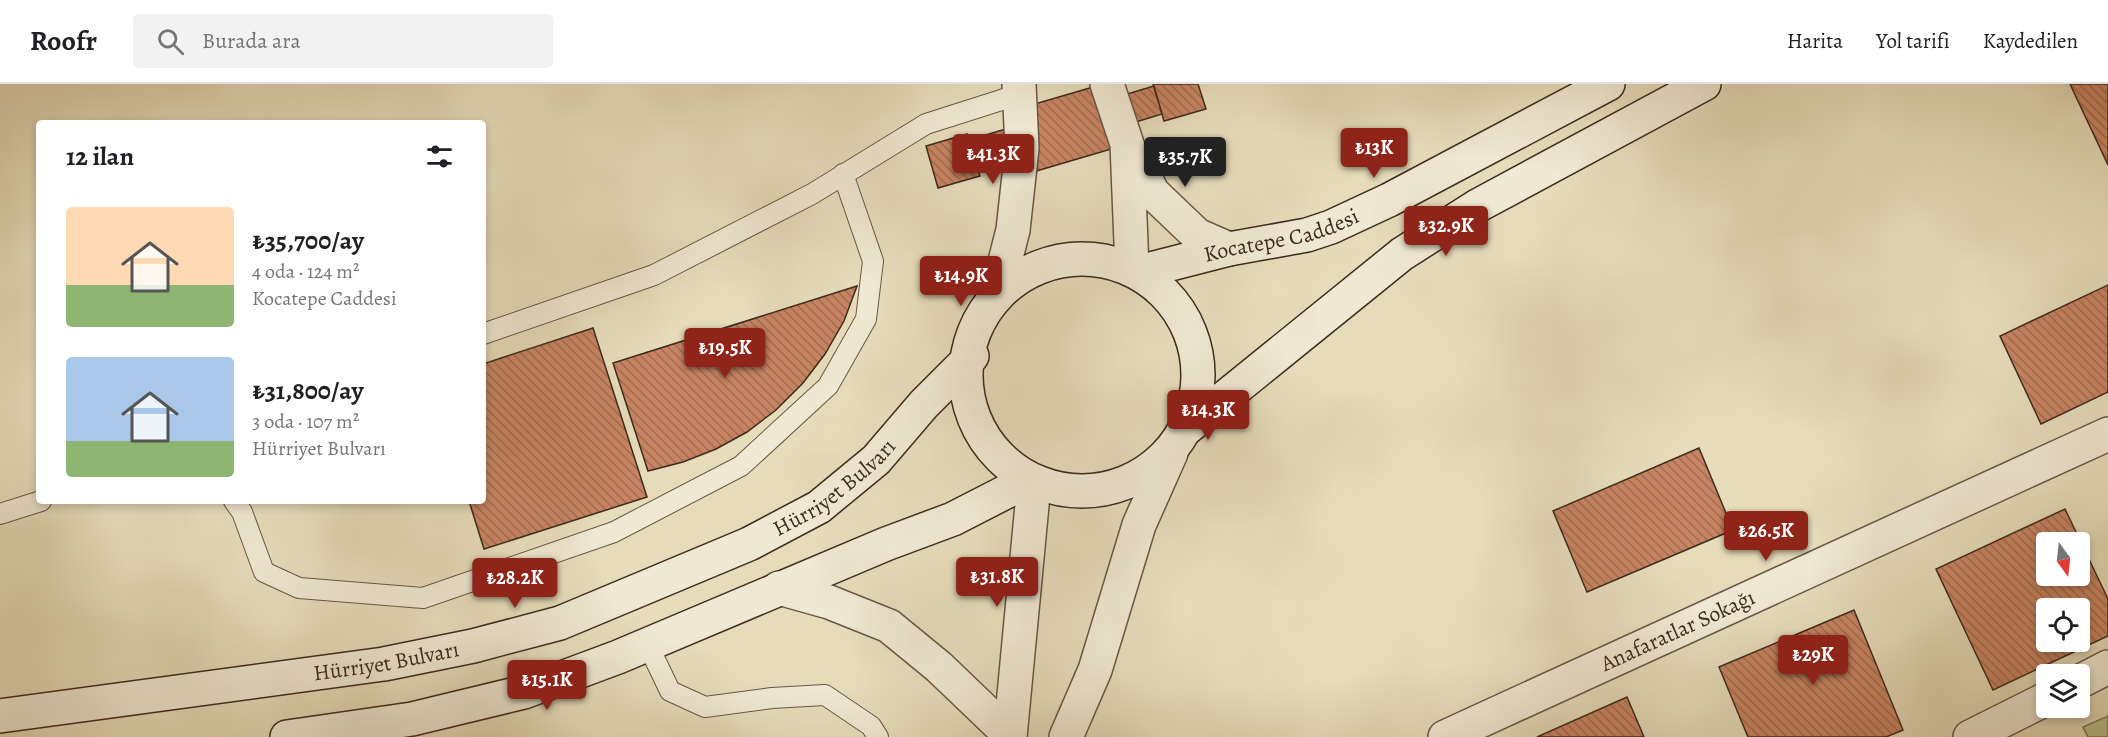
<!DOCTYPE html>
<html lang="tr">
<meta charset="utf-8">
<style>
:root{--surface:#fff;--page:#f2f2f2;--text:#202124;--muted:#757577;--line:#e0e0e0;--accent:#8f2418}
body{margin:0;font-family:Alegreya,serif;background:var(--page);color:var(--text);height:100vh;display:flex;flex-direction:column;font-size:22px;white-space:nowrap}
*{box-sizing:border-box;margin:0}
p{font-size:20px;color:var(--muted)}
.icon{flex:none;width:33px;height:33px;fill:none;stroke:currentColor;stroke-width:2;stroke-linecap:round;stroke-linejoin:round}
.map{position:relative;flex:1;overflow:hidden}
.drawer{position:absolute;left:36px;top:36px;width:450px;height:384px;display:flex;flex-direction:column;background:var(--surface);border-radius:6px;box-shadow:0 3px 9px #0003}
.drawer>*{flex:none}
.needle{width:39px;rotate:165deg}
.tools{position:absolute;left:2036px;top:448px;display:grid;gap:12px}
.tools a{display:grid;place-items:center;width:54px;height:54px;border-radius:6px;background:var(--surface);box-shadow:0 3px 9px #0003;font-size:30px}
.price{position:absolute;translate:-50% -51px;padding:0 14px;border-radius:6px;background:var(--accent);color:#fff;font-size:20px;line-height:39px;filter:drop-shadow(0 2px 3px #0008)}
.price::after{content:'';position:absolute;left:50%;top:36px;width:18px;height:14px;margin-left:-9px;background:inherit;clip-path:polygon(0 0,100% 0,50% 100%)}
.price.on{background:#222;color:#fff}
ul{padding:0;list-style:none}
li{display:flex;align-items:center;gap:18px;height:150px;padding:0 30px}
li span{display:grid;place-items:center;flex:none;width:168px;height:120px;border-radius:6px;color:#555}
li>.icon{margin-inline-start:auto}
span .icon{width:72px;height:72px;fill:#fffc;stroke-width:1}
li b{font-size:26px}
h2{display:flex;justify-content:space-between;align-items:center;height:72px;padding:0 30px;font-size:26px}
header{display:flex;align-items:center;gap:36px;box-sizing:border-box;height:84px;padding:0 30px;background:var(--surface);border-bottom:2px solid var(--line)}
header strong{font-size:28px}
nav{display:flex;gap:33px;margin-inline-start:auto;font-size:21px}
.search{width:420px;height:54px;background:var(--page);display:flex;align-items:center;gap:15px;box-sizing:border-box;padding:0 21px;border-radius:6px;color:var(--muted);font-size:22px}
.map>svg:first-child{display:block}
.green{fill:#b8bf8d;stroke:#7b7456;stroke-width:1.5}
.building{fill:url(#building-back-hatch);stroke:#3e2a1e;stroke-width:1.5;fill-rule:evenodd}
.lines{fill:none;stroke-linecap:round;stroke-linejoin:round}
.service-casing{stroke:#685645;stroke-width:22}
.minor-casing{stroke:#685645;stroke-width:36}
.tertiary-casing{stroke:#685645;stroke-width:36}
.secondary-casing{stroke:#3e2a1e;stroke-width:36}
.service{stroke:#efe8d2;stroke-width:20}
.minor{stroke:#efe8d2;stroke-width:33}
.tertiary{stroke:#efe8d2;stroke-width:33}
.secondary{stroke:#efe8d2;stroke-width:33}
.labels{text-anchor:middle;dominant-baseline:central;stroke-width:5;stroke-linejoin:round;paint-order:stroke}
.street-label{font-size:22px;fill:#3e2a1e;stroke:#efe8d2}
</style>
<header>
<strong>Roofr</strong>
<div class="search"><svg class="icon" aria-label="search" viewBox="0 0 24 24"><circle cx="10" cy="10" r="6"/><path d="M15 15l6 6"/></svg>Burada ara</div>
<nav><a>Harita</a><a>Yol tarifi</a><a>Kaydedilen</a></nav>
</header>
<div class="map">
<svg width="2108" height="653" viewBox="0 0 2108 653">
<defs>
<pattern id="building-back-hatch" width="6" height="6" patternUnits="userSpaceOnUse" patternTransform="scale(1.5)"><rect width="6" height="6" fill="#c78462"/><path d="M-1 5l2 2M0 0l6 6M5-1l2 2" fill="none" stroke="#a36c50"/></pattern>
</defs>
<rect width="100%" height="100%" fill="#e6dcba"/>
<filter id="stains"><feTurbulence type="fractalNoise" baseFrequency=".00333" numOctaves="4"/><feColorMatrix values="0 0 0 0 .2 0 0 0 0 .09 0 0 0 0 .02 0 0 0 .5 -.17"/></filter>
<radialGradient id="worn" r=".72"><stop offset=".6" stop-color="#630" stop-opacity="0"/><stop offset="1" stop-color="#630" stop-opacity=".3"/></radialGradient>
<path class="green" d="M2108,632V653H2088L2083,643Z"/>
<path class="building" d="M1153,0H1198L1206,25L1164,37Z
M2070,0H2108V81Z
M1100,1L1118,63L1033,88L1014,26Z
M1154,2L1162,30L1113,45L1104,17Z
M1019,41L1027,68L977,83L969,56Z
M967,50L980,92L938,104L926,62Z
M2108,201V308L2041,340L2000,252Z
M857,202L844,237L825,270L803,299L776,326L747,348L716,365L683,378L648,387L613,279Z
M593,244L647,413L484,465L469,417H483V280Z
M1699,364L1733,446L1587,508L1553,427Z
M2065,425L2108,515V552L1993,606L1936,485ZM2046,459H2079V492H2046ZM2046,525H2079V558H2046Z
M1854,526L1903,646L1886,653H1748L1719,583Z
M1627,613L1644,653H1537Z"/>
<g class="lines">
<g class="service-casing">
<path id="service" d="M483,250L654,191L812,110L926,40L1020,10
M234,417L242,428L264,488L299,504L423,514L614,448L741,382L828,302L866,235L873,177L843,90
M0,430L41,417
M648,561L670,607L705,623L772,614L825,611L871,642L878,653"/>
</g>
<g class="minor-casing">
<g id="minor">
<path d="M2079,598L2108,583"/>
<path id="s1" d="M1445,653L2108,350"/>
<path d="M1970,653L2046,615"/>
</g>
</g>
<g class="tertiary-casing">
<path id="tertiary" d="M1107,0L1127,60L1132,184
M1131,68L1153,109L1197,151L1229,165
M998,205L1013,146L1022,64L1019,0
M779,504L829,518L889,542L939,583L1010,651
M1010,653L1034,400
M1066,653L1095,586L1139,441L1171,369"/>
</g>
<g class="secondary-casing">
<g id="secondary">
<circle cx="1082" cy="291" r="116"/>
<path id="s2" d="M1139,188L1229,165L1307,151L1331,143L1389,116L1608,0"/>
<path d="M1187,344L1402,170L1479,121L1704,0"/>
<path id="s3" d="M0,632L384,580L473,562L560,539L749,460L819,423L876,376L924,320L972,272"/>
<path d="M287,653L412,635L524,608L618,573L886,460L953,435L1029,396"/>
</g>
</g>
<use href="#service" class="service"/>
<use href="#minor" class="minor"/>
<use href="#tertiary" class="tertiary"/>
<use href="#secondary" class="secondary"/>
</g>
<g class="labels">
<g class="street-label">
<text stroke="none"><textPath href="#s2" startOffset="147">Kocatepe Caddesi</textPath></text>
<text stroke="none"><textPath href="#s3" startOffset="876">Hürriyet Bulvarı</textPath></text>
<text stroke="none"><textPath href="#s1" startOffset="256">Anafaratlar Sokağı</textPath></text>
<text stroke="none"><textPath href="#s3" startOffset="390">Hürriyet Bulvarı</textPath></text>
</g>
</g>
<rect width="100%" height="100%" filter="url(#stains)"/>
<rect width="100%" height="100%" fill="url(#worn)"/>
</svg>
<div class="tools">
<a><svg class="needle" viewBox="-14 -14 28 28"><path d="M0-13l5 13h-10z" fill="#e53935"/><path d="M0 13l5-13h-10z" fill="#757577"/></svg></a>
<a><svg class="icon" aria-label="locate" viewBox="0 0 24 24"><circle cx="12" cy="12" r="6"/><path d="M12 2v4M12 18v4M2 12h4M18 12h4"/></svg></a>
<a><svg class="icon" aria-label="layers" viewBox="0 0 24 24"><path d="M12 4l9 5-9 5-9-5zM3 14l9 5 9-5"/></svg></a>
</div>
<b class="price" style="left:1374px;top:95px">₺13K</b>
<b class="price" style="left:993px;top:101px">₺41.3K</b>
<b class="price on" style="left:1185px;top:104px">₺35.7K</b>
<b class="price" style="left:1446px;top:173px">₺32.9K</b>
<b class="price" style="left:961px;top:223px">₺14.9K</b>
<b class="price" style="left:725px;top:295px">₺19.5K</b>
<b class="price" style="left:1208px;top:357px">₺14.3K</b>
<b class="price" style="left:1766px;top:478px">₺26.5K</b>
<b class="price" style="left:997px;top:524px">₺31.8K</b>
<b class="price" style="left:515px;top:525px">₺28.2K</b>
<b class="price" style="left:1813px;top:602px">₺29K</b>
<b class="price" style="left:547px;top:627px">₺15.1K</b>
<section class="drawer">
<h2>12 ilan<svg class="icon" aria-label="filters" viewBox="0 0 24 24"><path d="M4 7h16M4 17h16"/><circle cx="9" cy="7" r="2"/><circle cx="15" cy="17" r="2"/></svg></h2>
<ul>
<li><span style="background:linear-gradient(#ffd9b3 65%,#8fb573 0)"><svg class="icon" aria-label="home" viewBox="0 0 24 24"><path d="M3 11l9-7 9 7M6 9v11h12V9"/></svg></span><div><b>₺35,700/ay</b><p>4 oda · 124 m²</p><p>Kocatepe Caddesi</p></div></li>
<li><span style="background:linear-gradient(#a9c7e8 70%,#8fb573 0)"><svg class="icon" aria-label="home" viewBox="0 0 24 24"><path d="M3 11l9-7 9 7M6 9v11h12V9"/></svg></span><div><b>₺31,800/ay</b><p>3 oda · 107 m²</p><p>Hürriyet Bulvarı</p></div></li>
</ul>
</section>
</div>
